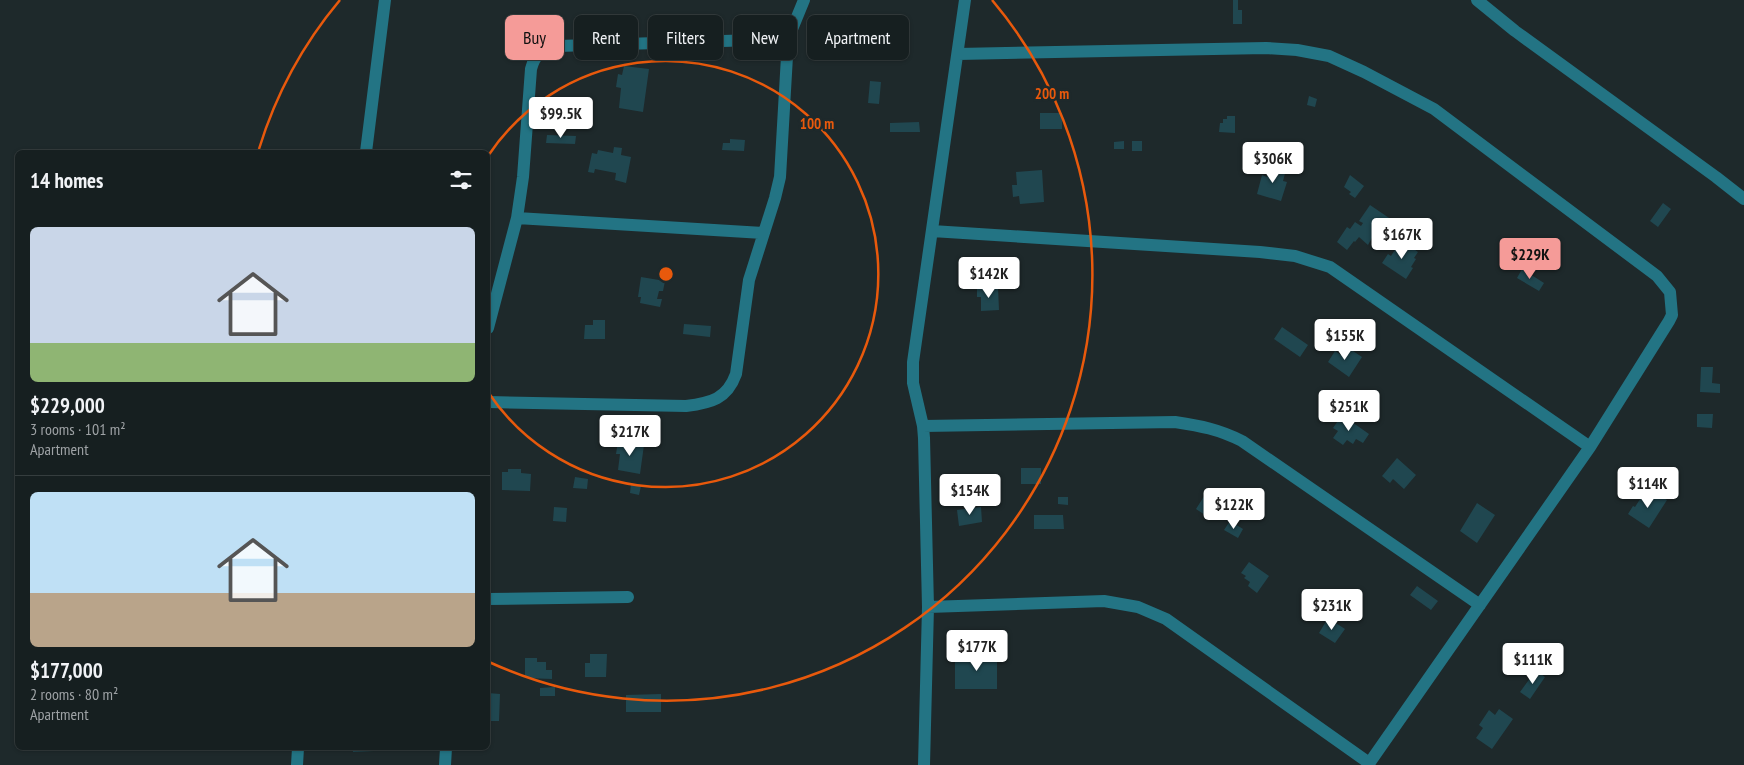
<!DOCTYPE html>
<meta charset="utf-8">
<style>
:root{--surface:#161f20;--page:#1f2729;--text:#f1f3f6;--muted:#9ea2a5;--line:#353d3e;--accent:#f59b98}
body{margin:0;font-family:"PT Sans Narrow",sans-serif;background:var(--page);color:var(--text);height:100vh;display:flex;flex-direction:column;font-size:19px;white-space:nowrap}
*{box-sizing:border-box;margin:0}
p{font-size:16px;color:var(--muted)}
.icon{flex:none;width:28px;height:28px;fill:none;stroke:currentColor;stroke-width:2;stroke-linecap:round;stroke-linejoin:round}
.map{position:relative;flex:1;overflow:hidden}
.details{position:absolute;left:15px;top:150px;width:475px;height:600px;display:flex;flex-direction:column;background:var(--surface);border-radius:8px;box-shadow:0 1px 4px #0004,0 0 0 1px var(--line)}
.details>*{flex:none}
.top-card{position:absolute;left:505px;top:15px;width:475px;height:45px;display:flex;gap:10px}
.price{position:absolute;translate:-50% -42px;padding:0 11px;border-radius:5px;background:#fff;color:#222;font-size:16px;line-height:32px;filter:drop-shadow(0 1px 2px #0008)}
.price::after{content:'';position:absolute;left:50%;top:30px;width:15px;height:11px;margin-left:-8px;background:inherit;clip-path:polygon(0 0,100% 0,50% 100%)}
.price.selected{background:var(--accent);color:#111}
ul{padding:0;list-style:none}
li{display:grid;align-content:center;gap:10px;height:265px;padding:0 15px}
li+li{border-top:1px solid var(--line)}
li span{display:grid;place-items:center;height:155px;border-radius:8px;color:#555}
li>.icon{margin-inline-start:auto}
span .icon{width:90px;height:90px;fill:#fffc;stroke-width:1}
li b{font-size:21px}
h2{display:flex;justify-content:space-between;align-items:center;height:60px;padding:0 15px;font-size:21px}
.pill{padding:0 18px;border-radius:8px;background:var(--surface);box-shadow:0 1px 4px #0004,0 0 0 1px var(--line);font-size:18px;line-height:45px}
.pill.selected{background:var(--accent);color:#111}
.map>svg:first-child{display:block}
.building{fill:#204750}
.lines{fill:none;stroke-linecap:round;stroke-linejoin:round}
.minor{stroke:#237484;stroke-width:12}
.tertiary{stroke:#237484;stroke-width:12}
.ring{fill:none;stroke:#e8590c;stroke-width:2.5}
.centre{fill:#e8590c;stroke:#1e292b;stroke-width:2.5}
.ring-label{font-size:15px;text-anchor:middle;font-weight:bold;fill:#e8590c;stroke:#1e292b;stroke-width:5;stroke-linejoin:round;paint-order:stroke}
</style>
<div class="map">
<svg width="1744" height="765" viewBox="0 0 1744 765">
<rect width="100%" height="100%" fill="#1e292b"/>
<path class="building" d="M1233,0H1238V10H1242V24H1233Z
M837,36V47H808V37Z
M624,66L649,69L643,112L619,108L621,88L616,87L618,74L622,75Z
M870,81L881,82L879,104L868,103Z
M1309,96L1317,99L1315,107L1307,105Z
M1040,113H1062V129H1040Z
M1227,116H1235V133L1219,132L1220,123H1223V119H1227Z
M919,122L920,132H890V123Z
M547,135L576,136L575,144L546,143Z
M730,139L745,140L744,151L722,150L723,143H730Z
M1124,141V149H1114V142Z
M1132,141H1142V151H1132Z
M614,147L622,148L621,155L631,157L626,183L615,180L616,173L595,169L594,173L588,172L592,153L597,154L598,150L613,153Z
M1246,147L1253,149L1250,163L1243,161Z
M1270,165L1286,170L1283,181L1287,182L1281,201L1257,194L1262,175L1267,177Z
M1042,170L1044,202L1020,204L1019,196L1013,197L1012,185H1017L1016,172Z
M1350,175L1364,186L1355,198L1349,194L1351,192L1344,187Z
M1663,203L1671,209L1658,227L1650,221Z
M1370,205L1395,222L1388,232L1390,233L1383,243L1373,236L1368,245L1359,237L1355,242L1354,241L1347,250L1337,242L1347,227L1350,229L1355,222L1361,226L1363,223L1359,221Z
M1401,240L1418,252L1414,258L1416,259L1411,267L1413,268L1406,279L1382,263L1388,254L1391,256Z
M1522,269L1544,283L1539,291L1517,278Z
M641,277L665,281L663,291H659L657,299H662L660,307L640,303L641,297H638Z
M998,287L999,310L981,311V297H977V288Z
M593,320H605V339H584L585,325H593Z
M684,324L711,326L710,337L683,334Z
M1282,327L1308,345L1300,357L1274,339Z
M1347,347L1362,357L1349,377L1328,362L1335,351L1341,355Z
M1701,367H1713L1712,383L1720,384V393L1700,392Z
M1697,414H1713L1712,428L1697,427Z
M1342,415L1369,434L1363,443L1356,439L1353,444L1347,440L1343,445L1333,438L1338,431L1333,428Z
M618,441L644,445L640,474L618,470L620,454H616Z
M1397,458L1416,475L1404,489L1393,479L1390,483L1382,476Z
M1021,468H1041V484H1021Z
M508,469H521V473L531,474L530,491L502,490V472H508Z
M575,477L588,479L587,489L573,488Z
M631,484L641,486L639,495L630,493Z
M1208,490L1217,495L1205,515L1196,509Z
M1654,491L1667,500L1649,528L1628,514L1633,506L1635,507L1644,493L1650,497Z
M1058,497H1068V505L1058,504Z
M1477,503L1495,515L1477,543L1460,531Z
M554,507L567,508L566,522L553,521Z
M981,507L982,522L959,526L957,510Z
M1034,515H1063L1064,529H1034Z
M1230,521L1243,529L1238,538L1224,530Z
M1249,562L1269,576L1257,593L1248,586L1250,582L1244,578L1246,576L1241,573Z
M1417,586L1438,601L1431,610L1410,595Z
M1328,618L1345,629L1335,643L1319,633Z
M1508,650L1522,656L1518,664L1505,659Z
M966,653H997V689H955V658H966Z
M590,654H607L606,677H585V663H590Z
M525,658H537V662H546V670H552V679L525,678Z
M1536,670L1545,677L1530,699L1520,692Z
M555,687V696H540V688Z
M488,693L500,694L499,721H488Z
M661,694V712H626V695Z
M1499,709L1513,719L1492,749L1476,738L1483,728L1479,725L1489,710L1495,715Z
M353,748H374V751L353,752Z"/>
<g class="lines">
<path class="minor" d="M1477,0L1515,31L1716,177L1744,199
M958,54L1266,48L1297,50L1329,56L1364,72L1434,109L1657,276L1670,292L1672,315L1669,321L1590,447L1368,765
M517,218L763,233
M932,231L1260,252L1295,256L1330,267L1590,447
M488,328L517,218L523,177L531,69C535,53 543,49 558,46L788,39L804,0
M488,402L686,406C711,403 727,399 736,374L749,280L775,198L780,177L788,39
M923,426L1175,422C1201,426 1218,429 1242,441L1480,605
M488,599L628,597
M928,607L1104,601L1138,607L1166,619L1369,763
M445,765L446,748
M924,765L928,607L924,438L923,426L913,383V362L965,0"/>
<path class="tertiary" d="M366,152L385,0
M297,765L298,748"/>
</g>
<g class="ring">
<path d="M488 156A213 213 0 1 1 488 392"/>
<path d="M259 149A426 426 0 0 1 340 0M992 0A426 426 0 0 1 489 662"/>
</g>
<circle cx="666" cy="274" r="8" class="centre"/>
<g class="ring-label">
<text x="1052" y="99">200 m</text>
<text x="817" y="129">100 m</text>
</g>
</svg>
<b class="price" style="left:561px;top:139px">$99.5K</b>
<b class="price" style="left:1273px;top:184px">$306K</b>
<b class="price" style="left:1402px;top:260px">$167K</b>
<b class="price selected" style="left:1530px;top:280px">$229K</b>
<b class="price" style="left:989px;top:299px">$142K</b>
<b class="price" style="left:1345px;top:361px">$155K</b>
<b class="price" style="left:1349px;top:432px">$251K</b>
<b class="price" style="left:630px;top:457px">$217K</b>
<b class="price" style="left:1648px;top:509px">$114K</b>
<b class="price" style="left:970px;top:516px">$154K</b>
<b class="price" style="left:1234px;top:530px">$122K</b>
<b class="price" style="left:1332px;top:631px">$231K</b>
<b class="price" style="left:977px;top:672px">$177K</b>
<b class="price" style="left:1533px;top:685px">$111K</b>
<div class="top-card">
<a class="pill selected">Buy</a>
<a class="pill">Rent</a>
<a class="pill">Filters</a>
<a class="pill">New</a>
<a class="pill">Apartment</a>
</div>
<section class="details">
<h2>14 homes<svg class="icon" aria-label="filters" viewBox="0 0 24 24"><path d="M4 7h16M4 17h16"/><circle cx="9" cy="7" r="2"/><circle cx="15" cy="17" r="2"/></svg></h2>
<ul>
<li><span style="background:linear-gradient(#c9d6e8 75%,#8fb573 0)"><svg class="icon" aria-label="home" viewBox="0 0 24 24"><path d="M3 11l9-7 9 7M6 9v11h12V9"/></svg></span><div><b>$229,000</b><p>3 rooms · 101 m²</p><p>Apartment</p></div></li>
<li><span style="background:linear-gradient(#bfe0f5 65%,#b9a48a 0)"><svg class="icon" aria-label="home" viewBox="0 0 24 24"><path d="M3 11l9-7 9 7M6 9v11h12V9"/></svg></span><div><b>$177,000</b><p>2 rooms · 80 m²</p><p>Apartment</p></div></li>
</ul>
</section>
</div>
